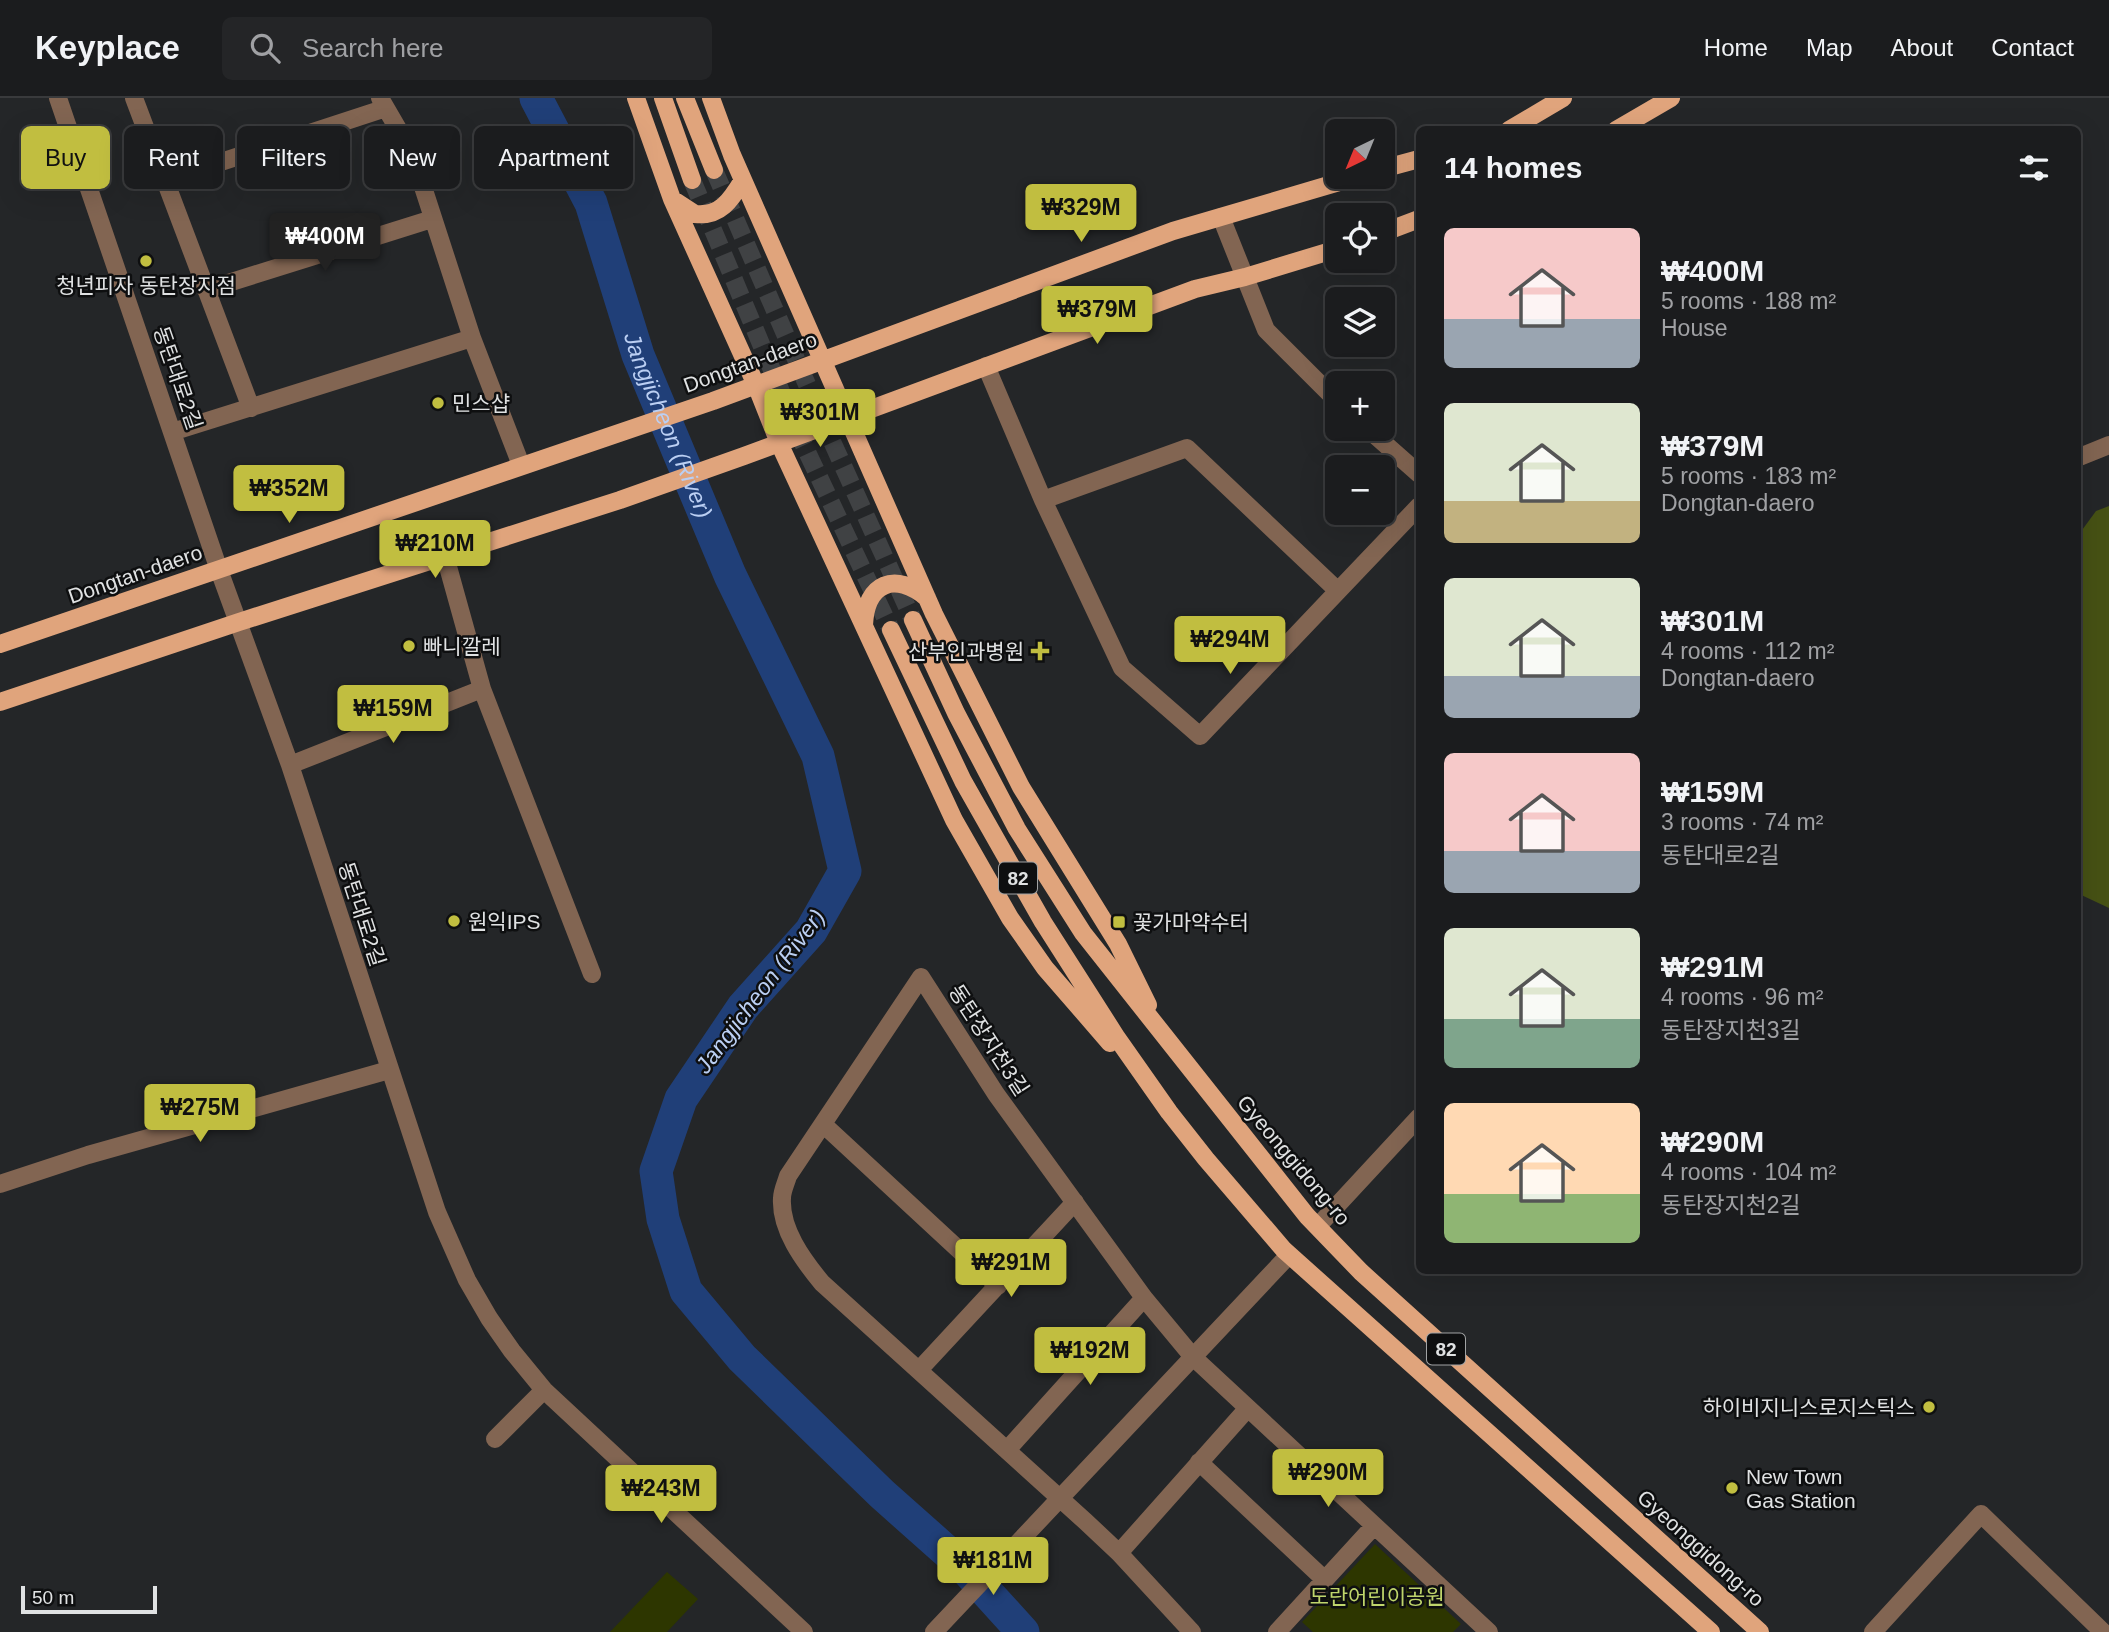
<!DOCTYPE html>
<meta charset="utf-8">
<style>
:root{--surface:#1b1c1e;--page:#242527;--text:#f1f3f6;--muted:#a0a1a4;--line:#393a3c;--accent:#c1be40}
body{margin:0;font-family:Arial,"Noto Sans KR",sans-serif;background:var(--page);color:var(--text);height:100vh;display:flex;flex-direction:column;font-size:26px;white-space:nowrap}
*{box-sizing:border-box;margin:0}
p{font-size:23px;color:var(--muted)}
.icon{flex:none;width:38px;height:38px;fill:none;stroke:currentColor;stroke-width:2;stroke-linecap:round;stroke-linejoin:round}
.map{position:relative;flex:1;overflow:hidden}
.drawer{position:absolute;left:1416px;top:28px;width:665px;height:1148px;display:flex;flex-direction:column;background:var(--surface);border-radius:10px;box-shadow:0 7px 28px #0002,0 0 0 2px var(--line)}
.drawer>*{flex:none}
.hud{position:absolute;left:21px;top:28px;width:665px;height:63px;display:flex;gap:14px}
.needle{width:46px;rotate:223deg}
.controls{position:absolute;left:1325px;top:21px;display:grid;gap:14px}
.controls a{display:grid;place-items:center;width:70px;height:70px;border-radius:10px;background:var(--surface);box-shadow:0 7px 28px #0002,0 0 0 2px var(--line);font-size:35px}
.scale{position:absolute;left:21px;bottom:18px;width:136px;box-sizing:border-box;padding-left:7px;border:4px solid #e0e2e3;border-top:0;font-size:19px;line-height:24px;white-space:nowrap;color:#e0e2e3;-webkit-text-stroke:5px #0e0f10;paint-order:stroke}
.price{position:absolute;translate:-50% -60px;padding:0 16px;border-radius:7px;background:var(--accent);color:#111;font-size:23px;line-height:46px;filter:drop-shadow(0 2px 4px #0008)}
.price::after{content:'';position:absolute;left:50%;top:42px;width:21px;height:16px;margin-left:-10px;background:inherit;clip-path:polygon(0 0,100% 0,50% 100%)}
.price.on{background:#222;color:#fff}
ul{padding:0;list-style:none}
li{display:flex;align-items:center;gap:21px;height:175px;padding:0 28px}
li span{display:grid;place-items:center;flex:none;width:196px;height:140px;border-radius:10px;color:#555}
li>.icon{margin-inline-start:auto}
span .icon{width:84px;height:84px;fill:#fffc;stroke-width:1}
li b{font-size:30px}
h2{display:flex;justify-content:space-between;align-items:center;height:84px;padding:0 28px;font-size:30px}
.chip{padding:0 24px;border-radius:10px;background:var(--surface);box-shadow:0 7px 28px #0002,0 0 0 2px var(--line);font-size:24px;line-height:63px}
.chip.on{background:var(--accent);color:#111}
header{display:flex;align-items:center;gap:42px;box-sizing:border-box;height:98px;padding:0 35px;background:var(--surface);border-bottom:2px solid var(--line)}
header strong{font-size:33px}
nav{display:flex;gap:38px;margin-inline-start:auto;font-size:24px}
.search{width:490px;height:63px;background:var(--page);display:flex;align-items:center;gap:18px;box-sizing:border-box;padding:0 24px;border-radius:10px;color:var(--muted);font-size:26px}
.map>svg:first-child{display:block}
.green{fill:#2d3600}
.forest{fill:#465114}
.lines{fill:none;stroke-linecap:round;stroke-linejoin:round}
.river{stroke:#203f78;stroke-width:33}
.major-tunnel{stroke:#404244;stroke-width:18;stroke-dasharray:18 9;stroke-linecap:butt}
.minor{stroke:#826552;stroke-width:18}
.major{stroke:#e0a47c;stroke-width:18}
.poi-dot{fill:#c1be40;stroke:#0e0f10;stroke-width:2.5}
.labels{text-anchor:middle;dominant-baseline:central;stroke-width:5;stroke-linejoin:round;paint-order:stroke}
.shield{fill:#0e0f10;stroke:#a1a3a4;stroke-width:2}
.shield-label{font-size:19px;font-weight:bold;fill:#e0e2e3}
.poi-label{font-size:21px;fill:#e0e2e3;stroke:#0e0f10;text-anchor:start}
.street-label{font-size:21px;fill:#e0e2e3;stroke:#0e0f10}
.park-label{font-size:21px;fill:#bfd56b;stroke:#0e0f10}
.water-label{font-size:23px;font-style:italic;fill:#bbcff3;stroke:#0e0f10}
</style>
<header>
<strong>Keyplace</strong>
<div class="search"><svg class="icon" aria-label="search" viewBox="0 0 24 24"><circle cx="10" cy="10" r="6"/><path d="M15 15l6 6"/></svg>Search here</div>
<nav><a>Home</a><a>Map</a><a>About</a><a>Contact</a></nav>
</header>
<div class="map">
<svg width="2109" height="1534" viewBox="0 0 2109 1534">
<rect width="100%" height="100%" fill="#242628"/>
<path class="green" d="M1375,1446L1461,1526L1453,1534H1313L1302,1524Z
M667,1474L698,1501L667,1534H610Z"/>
<path class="forest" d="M2109,408V810L2077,795V439L2096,413Z"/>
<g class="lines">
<path class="river" id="s1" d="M536,0L591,105L638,257L730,477L818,658L845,773L811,833L743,909L681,1001L656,1073L663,1121L686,1193L742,1260L882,1396L963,1468L1023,1534"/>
<path class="major-tunnel" d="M714,72L825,328L913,522
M692,82L801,341L891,532"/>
<path class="minor" d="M58,0L219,472L290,667L437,1114L467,1182L489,1220L512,1253L544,1292L804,1534
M134,0L251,310
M380,0L412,55L472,240
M163,83L386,10
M1221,119L1266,232L1337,303
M206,192L432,121
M986,268L1043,402L1122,570L1200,638L1338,493L1187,350L1043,402
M1368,331L1419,376
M172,334L472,240L521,367
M2077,360L2109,347
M445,458L482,591L592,876
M1338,493L1419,408
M290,667L482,591
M824,1027L998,1188
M0,1086L88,1057L389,972
M1318,1128L1419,1019
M919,1272L1075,1104
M495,1341L544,1292
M1007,1352L1144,1200
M1199,1364L1325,1482
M1119,1455L1248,1310
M934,1534L1289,1157
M1192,1534L1119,1455L1085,1423L822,1185C803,1162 780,1131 782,1100C782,1093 786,1085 788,1078L921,879L996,996L1144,1200L1193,1259L1489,1534
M1277,1534L1374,1428
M1873,1534L1981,1416L2103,1534"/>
<path class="major" d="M636,0L672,101L756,287L779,345L954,722L1010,820L1045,870L1110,945
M663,0L692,82
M685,0L714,72
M711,0L732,57L934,516L1021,689L1118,846L1148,907
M1509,32L1563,0
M1616,32L1671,0
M1382,71L1419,61
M672,101L695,116C720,119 731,102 743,82
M1382,135L1419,121
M913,522L956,615L1017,731L1083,835L1307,1118L1361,1174L1760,1534
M864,527C866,485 895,473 927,500
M891,532L963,683L1043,824L1117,940L1169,1014L1206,1061L1284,1152L1711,1534
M0,546L713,303L1173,133L1356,79
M0,604L239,524L620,402L744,358L1195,191L1245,179L1337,151"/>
</g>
<g class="poi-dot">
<circle cx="146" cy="163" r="7"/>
<circle cx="438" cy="305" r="7"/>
<circle cx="409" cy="548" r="7"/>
<path d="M1036.5 542.5h7v7h7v7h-7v7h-7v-7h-7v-7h7z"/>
<circle cx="454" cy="823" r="7"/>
<rect x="1112" y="817" width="14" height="14" rx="3.5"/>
<circle cx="1929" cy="1309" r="7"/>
<circle cx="1732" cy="1390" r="7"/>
</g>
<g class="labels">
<g class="shield">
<rect x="999" y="764.5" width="38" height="31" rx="5"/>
<rect x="1427" y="1235.5" width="38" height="31" rx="5"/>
</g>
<g class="shield-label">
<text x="1018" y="780">82</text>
<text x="1446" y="1251">82</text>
</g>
<g class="poi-label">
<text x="146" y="187" text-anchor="middle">청년피자 동탄장지점</text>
<text x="452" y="305">민스샵</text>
<text x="423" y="548">빠니깔레</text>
<text x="1024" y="553" text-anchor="end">산부인과병원</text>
<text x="468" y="823">원익IPS</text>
<text x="1133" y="824">꽃가마약수터</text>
<text x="1915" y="1309" text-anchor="end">하이비지니스로지스틱스</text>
<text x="1746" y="1378">New Town<tspan x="1746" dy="24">Gas Station</tspan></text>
</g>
<g class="street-label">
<text transform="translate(750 264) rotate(-20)">Dongtan-daero</text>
<text transform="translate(178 280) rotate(71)">동탄대로2길</text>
<text transform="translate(135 476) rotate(-19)">Dongtan-daero</text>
<text transform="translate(362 816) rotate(72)">동탄대로2길</text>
<text transform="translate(989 942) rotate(57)">동탄장지천3길</text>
<text transform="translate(1294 1062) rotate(50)">Gyeonggidong-ro</text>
<text transform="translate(1701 1450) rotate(42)">Gyeonggidong-ro</text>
</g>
<g class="park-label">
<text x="1377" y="1498">도란어린이공원</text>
</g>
<g class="water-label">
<text stroke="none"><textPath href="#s1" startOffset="354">Jangjicheon (River)</textPath></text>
<text transform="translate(760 893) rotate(-53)">Jangjicheon (River)</text>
</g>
</g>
</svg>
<div class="controls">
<a><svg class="needle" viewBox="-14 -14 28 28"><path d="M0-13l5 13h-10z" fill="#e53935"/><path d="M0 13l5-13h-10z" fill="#a0a1a4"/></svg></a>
<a><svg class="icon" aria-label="locate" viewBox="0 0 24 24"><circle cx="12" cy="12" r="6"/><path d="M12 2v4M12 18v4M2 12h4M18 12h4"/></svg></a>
<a><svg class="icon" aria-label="layers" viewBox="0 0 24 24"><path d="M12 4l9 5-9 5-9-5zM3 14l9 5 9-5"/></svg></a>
<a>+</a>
<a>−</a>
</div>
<div class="scale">50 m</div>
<b class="price" style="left:1081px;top:146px">₩329M</b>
<b class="price on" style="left:325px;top:175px">₩400M</b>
<b class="price" style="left:1097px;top:248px">₩379M</b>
<b class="price" style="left:820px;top:351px">₩301M</b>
<b class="price" style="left:289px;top:427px">₩352M</b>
<b class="price" style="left:435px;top:482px">₩210M</b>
<b class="price" style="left:1230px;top:578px">₩294M</b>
<b class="price" style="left:393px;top:647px">₩159M</b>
<b class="price" style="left:200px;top:1046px">₩275M</b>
<b class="price" style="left:1011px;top:1201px">₩291M</b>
<b class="price" style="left:1090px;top:1289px">₩192M</b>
<b class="price" style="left:1328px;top:1411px">₩290M</b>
<b class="price" style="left:661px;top:1427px">₩243M</b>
<b class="price" style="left:993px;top:1499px">₩181M</b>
<div class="hud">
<a class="chip on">Buy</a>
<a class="chip">Rent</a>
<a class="chip">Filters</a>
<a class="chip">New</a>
<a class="chip">Apartment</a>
</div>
<section class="drawer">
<h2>14 homes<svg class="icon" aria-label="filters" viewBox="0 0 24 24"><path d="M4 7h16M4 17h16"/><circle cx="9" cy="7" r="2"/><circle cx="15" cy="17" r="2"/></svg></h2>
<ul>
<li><span style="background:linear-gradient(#f6c9c9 65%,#9aa5b1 0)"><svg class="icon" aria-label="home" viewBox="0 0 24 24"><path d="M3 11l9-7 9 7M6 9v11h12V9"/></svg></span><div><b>₩400M</b><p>5 rooms · 188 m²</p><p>House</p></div></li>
<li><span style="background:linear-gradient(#dfe7d0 70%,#c2b280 0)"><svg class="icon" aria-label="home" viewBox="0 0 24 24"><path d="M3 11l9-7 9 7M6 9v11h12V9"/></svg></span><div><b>₩379M</b><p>5 rooms · 183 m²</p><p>Dongtan-daero</p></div></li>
<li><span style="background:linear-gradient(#dfe7d0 70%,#9aa5b1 0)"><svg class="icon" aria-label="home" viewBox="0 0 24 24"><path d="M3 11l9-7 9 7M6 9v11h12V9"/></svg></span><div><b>₩301M</b><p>4 rooms · 112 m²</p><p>Dongtan-daero</p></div></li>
<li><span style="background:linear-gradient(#f6c9c9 70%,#9aa5b1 0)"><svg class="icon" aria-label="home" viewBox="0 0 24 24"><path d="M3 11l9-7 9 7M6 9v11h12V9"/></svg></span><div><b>₩159M</b><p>3 rooms · 74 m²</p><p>동탄대로2길</p></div></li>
<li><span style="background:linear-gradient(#dfe7d0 65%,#7fa58c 0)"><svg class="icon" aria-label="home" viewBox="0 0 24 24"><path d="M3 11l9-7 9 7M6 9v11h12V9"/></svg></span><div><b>₩291M</b><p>4 rooms · 96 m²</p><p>동탄장지천3길</p></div></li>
<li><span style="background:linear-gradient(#ffd9b3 65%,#8fb573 0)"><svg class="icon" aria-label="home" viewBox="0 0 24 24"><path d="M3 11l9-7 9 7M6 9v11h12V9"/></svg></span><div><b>₩290M</b><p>4 rooms · 104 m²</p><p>동탄장지천2길</p></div></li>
</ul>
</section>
</div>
